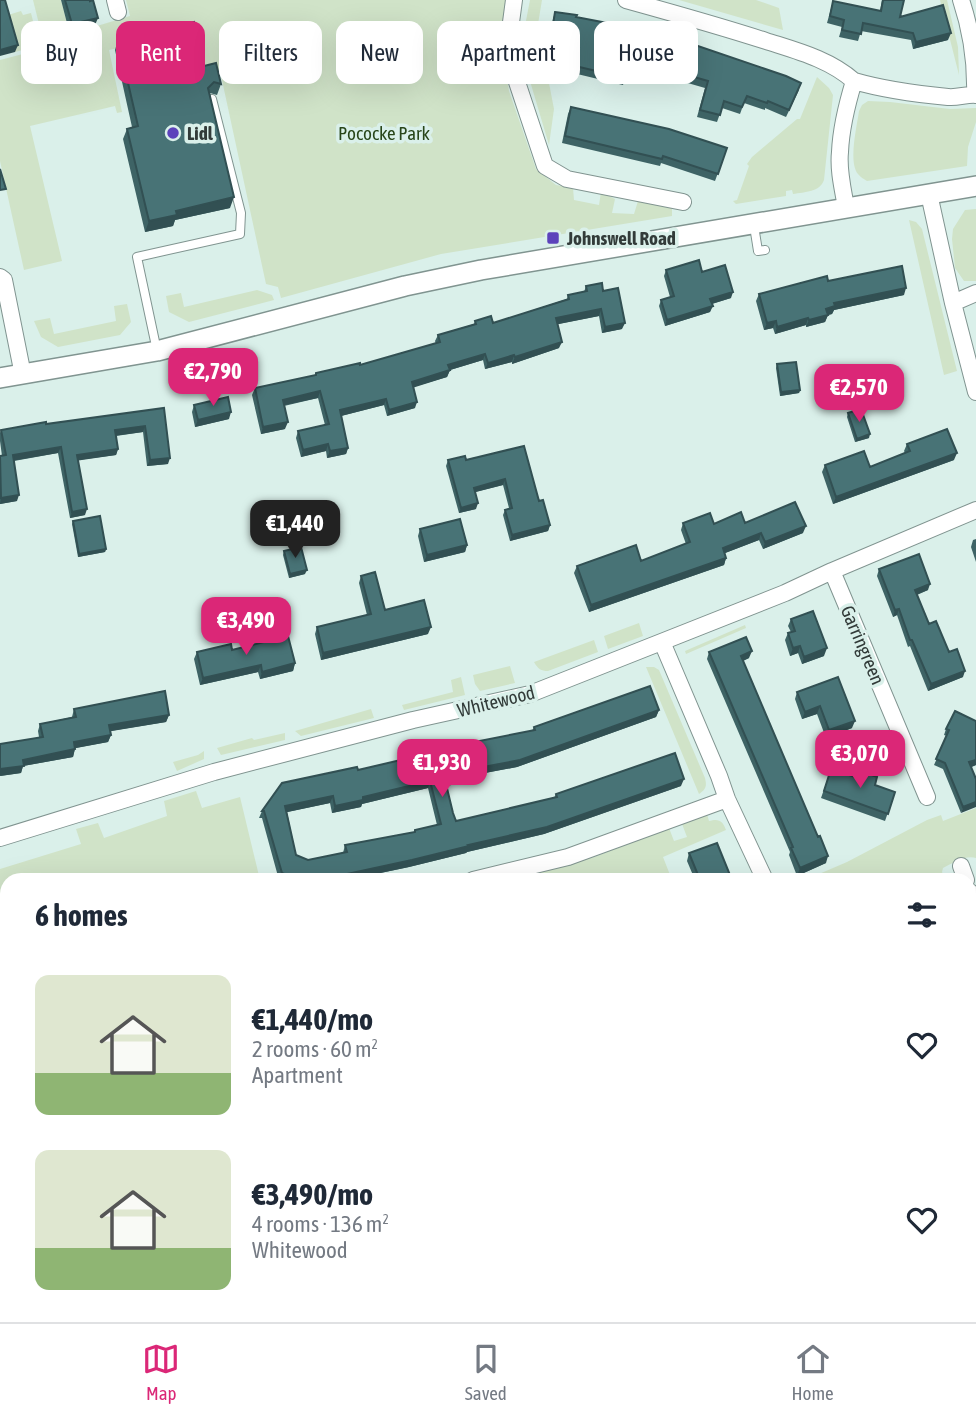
<!DOCTYPE html>
<meta charset="utf-8">
<style>
:root{--surface:#fff;--page:#f6f6f7;--text:#1f2937;--muted:#747a83;--line:#e0e1e3;--accent:#db2777}
body{margin:0;font-family:"Asap Condensed",sans-serif;background:var(--page);color:var(--text);height:100vh;display:flex;flex-direction:column;font-size:26px;white-space:nowrap}
*{box-sizing:border-box;margin:0}
p{font-size:23px;color:var(--muted)}
.icon{flex:none;width:38px;height:38px;fill:none;stroke:currentColor;stroke-width:2;stroke-linecap:round;stroke-linejoin:round}
.map{position:relative;flex:1;overflow:hidden}
.panel{position:absolute;left:0px;top:873px;width:976px;height:450px;display:flex;flex-direction:column;background:var(--surface);border-radius:21px 21px 0 0;box-shadow:0 7px 28px #0002}
.panel>*{flex:none}
.guide{position:absolute;left:21px;top:21px;width:934px;height:63px;display:flex;gap:14px}
.price{position:absolute;translate:-50% -60px;padding:0 16px;border-radius:14px;background:var(--accent);color:#fff;font-size:23px;line-height:46px;filter:drop-shadow(0 2px 4px #0008)}
.price::after{content:'';position:absolute;left:50%;top:42px;width:21px;height:16px;margin-left:-10px;background:inherit;clip-path:polygon(0 0,100% 0,50% 100%)}
.price.on{background:#222;color:#fff}
ul{padding:0;list-style:none}
li{display:flex;align-items:center;gap:21px;height:175px;padding:0 35px}
li span{display:grid;place-items:center;flex:none;width:196px;height:140px;border-radius:14px;color:#555}
li>.icon{margin-inline-start:auto}
span .icon{width:84px;height:84px;fill:#fffc;stroke-width:1}
li b{font-size:30px}
h2{display:flex;justify-content:space-between;align-items:center;height:84px;padding:0 35px;font-size:30px}
.pill{padding:0 24px;border-radius:14px;background:var(--surface);box-shadow:0 7px 28px #0002;font-size:24px;line-height:63px}
.pill.on{background:var(--accent);color:#fff}
.menu{display:flex;justify-content:space-around;align-items:center;height:98px;border-top:2px solid var(--line);background:var(--surface);font-size:19px;color:var(--muted)}
.menu a{display:grid;justify-items:center;gap:4px}
.menu .on{color:var(--accent)}
.map>svg:first-child{display:block}
.green{fill:#d0e3c8}
.lines{fill:none;stroke-linecap:round;stroke-linejoin:round}
.service-casing{stroke:#809490;stroke-width:10}
.minor-casing{stroke:#809490;stroke-width:18}
.tertiary-casing{stroke:#809490;stroke-width:22}
.service{stroke:#fff;stroke-width:8}
.minor{stroke:#fff;stroke-width:16}
.tertiary{stroke:#fff;stroke-width:19}
.wall{fill:#3e6365;fill-rule:evenodd}
.shaded-wall{fill:#325053}
.building{fill:#487376;stroke:#325053;stroke-width:2;fill-rule:evenodd}
.poi-dot{fill:#5c42bb;stroke:#daf0ea;stroke-width:2.5}
.labels{text-anchor:middle;dominant-baseline:central;stroke-width:7;stroke-linejoin:round;paint-order:stroke}
.poi-label{font-size:19px;font-weight:bold;fill:#323b39;stroke:#daf0ea;text-anchor:start}
.park-label{font-size:19px;fill:#28461a;stroke:#daf0ea}
.street-label{font-size:19px;fill:#323b39;stroke:#daf0ea}
</style>
<div class="map">
<svg width="976" height="1322" viewBox="0 0 976 1322">
<rect width="100%" height="100%" fill="#daf0ea"/>
<path class="green" d="M33,0H61L69,31L61,33L53,42L15,52L5,16L21,11L23,15L31,13L35,29L40,28Z
M126,0H507V11L500,33L509,91L536,169L556,185L573,188L574,200L599,205L601,192L615,199L612,213L634,214L638,201L672,208V216L441,254L281,298L278,287L266,284L220,71L201,76L191,31L109,50L122,112L117,113L115,106L30,126L62,261L24,270L0,161V60L57,45L64,36L130,16Z
M530,0H542L534,48L544,47L548,78L554,109L549,145L527,71L524,31Z
M679,0H756L779,8L783,30Z
M940,0H947L958,47L959,75Z
M817,77L829,88L833,95L824,180C820,192 805,192 793,194L792,190L786,191V196L736,204L733,201L737,200L749,166L747,164L752,157L797,119H800Z
M868,101L890,102L950,109L976,108V122L968,147L967,166L867,181C864,179 860,177 858,174C848,162 857,126 859,111L862,105Z
M976,209V281H964L955,268L952,239L953,229L965,210Z
M909,220L916,222L922,229L957,371L944,375Z
M257,290L272,295L274,300L189,322L169,312L166,296L181,293L184,307Z
M127,304L131,322L120,335L58,347L41,337L34,321L50,318L54,334L116,321L114,306Z
M639,623L643,636L608,649L604,636Z
M745,625L746,628L686,654L685,651Z
M594,640L598,652L548,671C541,671 538,669 534,662Z
M510,666L515,683L480,691L475,684L473,675Z
M646,667H654L659,670L705,778C707,786 706,789 699,794Z
M461,677L465,695L404,710L402,705L453,692L451,680Z
M371,709L374,718L301,736L295,731Z
M285,733V740L221,755L217,748L252,738L254,740Z
M204,751V759L177,771L173,762L198,755Z
M196,791L202,808L240,797L260,880H7V1316H130L133,1322H0V869L81,844L76,829L98,823L104,838L167,816L164,801Z
M976,808V858C965,855 953,863 943,868L942,872L944,876L932,880H805L847,862L927,820L941,815L943,821Z
M707,814L709,821C719,818 723,821 726,830L663,857L672,880H520L519,876L594,857L669,828L674,841L687,837L682,824Z
M317,1316H344L345,1319L338,1322H301Z"/>
<g class="lines">
<g class="service-casing">
<path id="service" d="M754,226L758,251L765,250
M157,351L137,257L240,234L241,213L212,99
M739,1316L741,1322"/>
</g>
<g class="minor-casing">
<path id="minor" d="M115,0L118,12
M514,0L509,37L515,76L545,166L567,179L683,202
M626,0C673,13 720,26 766,41C797,51 829,59 854,81
M961,0C971,30 976,63 975,95
M929,194L953,303L976,392
M846,207C843,190 838,170 840,152C841,128 847,104 854,81C885,90 916,94 948,97C958,98 967,94 976,95
M0,277L4,280L23,375
M953,303L976,293
M832,571L927,797
M662,642L719,776L727,799L765,880
M0,838L214,772L413,720L530,694L785,593L832,571L976,510
M961,866L966,880
M473,880L568,857L727,799
M970,892L976,913
M970,992L976,990
M220,1316L226,1322
M365,1316L368,1322
M840,1316L841,1322
M254,1322L273,1316
M416,1322L429,1316
M622,1322L630,1316"/>
</g>
<g class="tertiary-casing">
<path id="tertiary" d="M0,378L157,351L405,286L481,270L976,186"/>
</g>
<use href="#service" class="service"/>
<use href="#minor" class="minor"/>
<use href="#tertiary" class="tertiary"/>
</g>
<path class="wall" d="M61,0H90L95,25L69,31Z
M882,0H904L900,17L948,40L913,49L911,40L861,31L858,41L839,37L842,27L827,23L833,1L880,11Z
M555,12L576,17L799,90L786,117L765,108V110L744,103L740,114L722,108L717,122L697,117L705,88L629,66L623,85L573,73L577,55L548,50L553,19Z
M118,40L204,66L221,84L217,95L210,93L230,208L175,220L173,226L145,232L123,139L127,129L132,127L115,50Z
M571,107L727,148L715,181L661,163L660,166L562,143L568,114Z
M666,270L702,272L731,298L712,304L710,312L665,326L659,306L661,300L670,297L664,276Z
M828,281L904,295L834,310L832,314L828,315L825,322L806,327V325L775,334L773,328L764,330L756,301L759,294Z
M586,286L603,291L622,329L602,333L599,316L558,324L559,348L512,364V362L485,369L483,360L450,370L447,377L413,387L415,408L387,416L384,405L341,416L348,448L346,454L327,458L326,451L301,457L296,438L298,431L325,425L318,398L284,406L285,429L261,434L252,395L255,388L316,375V373L360,365L436,344L435,341L438,335L474,324L475,321L493,323L567,299L568,295L584,292Z
M777,364L800,390L799,393L780,396L776,368Z
M194,405L229,419L195,427L192,412Z
M164,408L168,464L147,466L143,432L116,436L118,449L116,455L78,460L85,515L70,518L58,453L14,461L17,501L0,504V456H2L0,441V433L1,430Z
M848,413L869,438L855,442L847,417Z
M907,444L954,460L833,504L822,472L825,465L870,467L905,453L904,451Z
M524,446L539,501L550,525L548,531L510,541L503,515L505,510L509,508L503,485L475,492L476,509L459,513L446,466L448,460H466Z
M73,521L106,549L105,552L78,557L72,524Z
M683,523H745L803,533L763,549L759,540L725,553L726,558L724,565L589,612L574,573L577,566L641,561L686,544L681,530Z
M420,529L467,545L465,552L424,562L418,536Z
M976,539V562L971,547L973,540Z
M284,551L305,574L289,578L283,555Z
M879,569L928,590L917,595L929,624L949,652L963,677L928,691L910,646L908,647L897,615L893,617L877,576Z
M361,576L385,610L428,634L321,660L315,634L317,627L367,615L359,583Z
M791,619L824,656L802,664L798,653L790,656L785,640L788,633L791,632L788,626Z
M197,652L295,663L293,671L260,679L258,672L200,685L194,659Z
M709,652L749,658L743,661L818,837L826,863L797,876L789,855L790,852L707,659Z
M797,692L852,728L826,738L817,714L802,719L795,699Z
M74,709L169,715L166,722L110,731L111,735L108,742L75,748L73,757L23,766L21,773L0,776L39,737L38,731L40,724L72,717Z
M659,710L656,717L517,767L453,779L451,785L446,786L453,813L456,821L554,798L556,794L681,786L544,834L467,852L466,853L409,867L347,880H279L262,818H259L262,811L358,770L468,744L469,743L532,731L534,727ZM428,788L437,825L415,830L414,832L345,845L343,853L308,860L296,855L287,812L330,803L332,813L361,807L362,804Z
M976,721V765L971,767L976,779L961,813L943,769L934,765L947,736L944,735L946,729Z
M831,769L895,792L885,821L821,798Z
M689,853L732,880H695L687,861Z
M976,1152V1175L971,1160L974,1153Z
M130,1316H186L188,1322H133Z
M775,1316H803L805,1322H774V1320Z
M876,1316H970L976,1319L968,1322H878Z"/>
<path class="shaded-wall" d="M98,18L95,25L69,31L72,24Z
M951,33L948,40L913,49L916,42Z
M18,45L15,52L0,56V50Z
M234,197L230,208L175,220L173,226L145,232L149,221L176,211Z
M906,288L904,295L834,310L832,314L824,316L826,309L834,303Z
M733,292L731,298L708,305L710,299Z
M713,306L710,312L665,326L667,320Z
M601,309L599,316L554,325L556,318Z
M828,315L825,322L806,327L809,320Z
M808,318L806,325L775,334L777,327Z
M776,321L773,328L764,330L767,323Z
M625,323L622,329L602,333L605,327Z
M562,342L559,348L512,364L515,357Z
M485,354L483,360L450,370L447,377L409,389L412,382L448,365Z
M514,355L512,362L485,369L488,363Z
M800,390L799,393L780,396L781,392Z
M320,391L318,398L280,406L283,400Z
M386,399L384,405L337,417L340,410Z
M417,402L415,408L387,416L389,410Z
M231,412L229,419L195,427L198,420Z
M288,422L285,429L261,434L263,427Z
M145,426L143,432L113,436L115,430Z
M870,434L869,438L855,442L857,439Z
M328,444L326,451L301,457L303,450Z
M61,447L58,453L11,461L13,455Z
M348,448L346,454L327,458L330,451Z
M118,449L116,455L75,461L77,455Z
M957,453L954,460L833,504L836,497Z
M170,458L168,464L147,466L150,460Z
M505,479L503,485L472,493L474,488Z
M19,495L17,501L0,504L1,498Z
M478,503L476,509L459,513L461,508Z
M87,509L85,515L70,518L72,512Z
M550,525L548,531L510,541L512,535Z
M806,526L803,533L763,549L765,542Z
M761,533L759,540L720,555L723,548Z
M467,545L465,552L424,562L427,555Z
M106,549L105,552L78,557L79,554Z
M726,558L724,565L589,612L591,605Z
M307,570L305,574L289,578L290,574Z
M930,584L928,590L913,596L915,590Z
M899,609L897,615L893,617L895,610Z
M431,627L428,634L321,660L323,653Z
M800,646L798,653L790,656L793,648Z
M827,648L824,656L802,664L804,657Z
M752,651L749,658L738,663L741,656Z
M295,663L293,671L260,679L262,672Z
M261,665L258,672L200,685L203,678Z
M965,671L963,677L928,691L931,684Z
M820,706L817,714L802,719L805,712Z
M659,710L656,717L517,767L453,779L451,785L442,787L445,780L452,773Z
M169,715L166,722L106,732L109,725Z
M855,721L852,728L826,738L829,730Z
M111,735L108,742L71,749L74,742Z
M75,749L73,757L23,766L21,773L0,776V769L23,760Z
M976,760V765L967,769L969,762Z
M684,779L681,786L544,834L467,852L466,853L409,867L347,880H335L347,874L468,845Z
M430,781L428,788L362,804L361,807L332,813L335,806L363,797Z
M333,796L330,803L283,813L285,806Z
M976,802V807L961,813L963,807Z
M828,856L826,863L797,876L800,868Z
M976,1027V1033L970,1035V1029Z
M976,1313V1319L968,1322H952Z"/>
<path class="building" d="M0,0H5L18,45L0,50Z
M65,0H90V1L93,0L98,18L72,24Z
M883,0H904L900,17L943,5L951,33L916,42L913,33L863,23L861,34L842,30L844,20L830,16L833,1L881,11Z
M555,12L577,15L576,17L623,26L692,44L786,76L801,83L789,110L768,101L767,103L747,96L742,107L724,101L720,115L700,110L708,81L631,59L626,78L575,66L579,48L550,43Z
M194,22L204,66L216,63L221,84L214,82L208,88L234,197L176,211L177,215L149,221L127,129L138,126L118,40Z
M571,107L669,129L727,148L718,174L663,156L662,159L565,136Z
M0,169L6,189L0,190Z
M699,260L702,272L725,265L733,292L710,299L713,306L667,320L661,300L674,296L666,270Z
M902,266L906,288L834,303L835,306L826,309L828,315L809,320L808,318L777,327L776,321L767,323L759,294L827,276L828,281Z
M602,283L603,291L618,288L625,323L605,327L601,309L556,318L562,342L515,357L514,355L488,363L485,354L448,365L450,370L412,382L417,402L389,410L386,399L340,410L348,448L330,451L328,444L303,450L298,431L329,424L320,391L283,400L288,422L263,427L255,388L316,375V373L360,363V365L440,342L438,335L476,324L475,321L491,316L493,323L569,299L568,295L587,291L586,286Z
M796,362L800,390L781,392L777,364Z
M228,397L231,412L198,420L194,405Z
M164,408L170,458L150,460L145,426L115,430L118,449L77,455L87,509L72,512L61,447L13,455L19,495L1,498L0,456L6,455L1,430L46,422V424Z
M861,409L870,434L857,439L848,413Z
M947,429L957,453L836,497L825,465L864,451L870,467L910,451L907,444Z
M524,446L539,501L543,500L550,525L512,535L505,510L512,508L505,479L474,488L478,503L461,508L448,460L465,456L466,460Z
M795,502L806,526L765,542L761,533L723,548L726,558L591,605L577,566L636,545L641,561L690,542L683,523L710,513L714,524L741,512L745,523Z
M100,516L106,549L79,554L73,521Z
M460,519L467,545L427,555L420,529Z
M301,547L307,570L290,574L284,551Z
M919,554L930,584L915,590L929,624L936,621L949,652L957,649L965,671L931,684L912,640H910L899,609L895,610L879,569Z
M375,572L385,610L424,600L431,627L323,653L317,627L371,614L361,576Z
M813,611L827,648L804,657L800,646L793,648L788,633L795,631L791,619Z
M288,636L295,663L262,672L261,665L203,678L197,652L231,644L232,650Z
M746,637L752,651L741,656L818,837L820,836L828,856L800,868L791,848L793,847L709,652Z
M838,677L855,721L829,730L820,706L805,712L797,692Z
M650,686L659,710L520,760L452,773L453,778L445,780L453,813L456,821L557,797L556,794L675,753L684,779L547,827L468,845L469,846L412,860L347,874L348,878L335,880H297L282,873L264,811H262L282,783L357,767L358,770L469,744V743L535,730L534,727ZM430,781L441,824L415,830V832L345,845L347,852L308,860L296,855L285,806L333,796L335,806L363,800V797Z
M165,691L169,715L109,725L111,735L74,742L75,749L23,760L24,766L0,769V744L43,737L40,724L76,717L74,709Z
M955,711L976,721V760L969,762L976,779V802L963,807L945,763L936,759L949,730L946,729Z
M831,769L855,777L858,770L877,777L875,785L895,792L888,814L824,791Z
M717,843L732,880H700L689,853Z
M976,1003V1027L970,1029V1005Z
M976,1291V1313L970,1316V1294Z
M136,1316H186L188,1322H141V1321L139,1322Z
M695,1316H732L734,1322H681L680,1321Z
M777,1316H803L805,1322H780Z
M880,1316H969L952,1322H882Z"/>
<g class="poi-dot">
<circle cx="173" cy="133" r="7"/>
<rect x="546" y="231" width="14" height="14" rx="3.5"/>
</g>
<g class="labels">
<g class="poi-label">
<text x="187" y="133">Lidl</text>
<text x="567" y="238">Johnswell Road</text>
</g>
<g class="park-label">
<text x="384" y="133">Pococke Park</text>
</g>
<g class="street-label">
<text transform="translate(863 645) rotate(67)">Garringreen</text>
<text transform="translate(496 701) rotate(-14)">Whitewood</text>
</g>
</g>
</svg>
<b class="price" style="left:213px;top:408px">€2,790</b>
<b class="price" style="left:859px;top:424px">€2,570</b>
<b class="price on" style="left:295px;top:560px">€1,440</b>
<b class="price" style="left:246px;top:657px">€3,490</b>
<b class="price" style="left:860px;top:790px">€3,070</b>
<b class="price" style="left:442px;top:799px">€1,930</b>
<div class="guide">
<a class="pill">Buy</a>
<a class="pill on">Rent</a>
<a class="pill">Filters</a>
<a class="pill">New</a>
<a class="pill">Apartment</a>
<a class="pill">House</a>
</div>
<section class="panel">
<h2>6 homes<svg class="icon" aria-label="filters" viewBox="0 0 24 24"><path d="M4 7h16M4 17h16"/><circle cx="9" cy="7" r="2"/><circle cx="15" cy="17" r="2"/></svg></h2>
<ul>
<li><span style="background:linear-gradient(#dfe7d0 70%,#8fb573 0)"><svg class="icon" aria-label="home" viewBox="0 0 24 24"><path d="M3 11l9-7 9 7M6 9v11h12V9"/></svg></span><div><b>€1,440/mo</b><p>2 rooms · 60 m²</p><p>Apartment</p></div><svg class="icon" aria-label="heart" viewBox="0 0 24 24"><path d="M12 20l-8-8c-3-5 5-10 8-4 3-6 11-1 8 4z"/></svg></li>
<li><span style="background:linear-gradient(#dfe7d0 70%,#8fb573 0)"><svg class="icon" aria-label="home" viewBox="0 0 24 24"><path d="M3 11l9-7 9 7M6 9v11h12V9"/></svg></span><div><b>€3,490/mo</b><p>4 rooms · 136 m²</p><p>Whitewood</p></div><svg class="icon" aria-label="heart" viewBox="0 0 24 24"><path d="M12 20l-8-8c-3-5 5-10 8-4 3-6 11-1 8 4z"/></svg></li>
</ul>
</section>
</div>
<nav class="menu">
<a class="on"><svg class="icon" aria-label="map" viewBox="0 0 24 24"><path d="M3 6l6-2 6 2 6-2v14l-6 2-6-2-6 2zM9 4v14M15 6v14"/></svg>Map</a>
<a><svg class="icon" aria-label="saved" viewBox="0 0 24 24"><path d="M7 4h10v16l-5-4-5 4z"/></svg>Saved</a>
<a><svg class="icon" aria-label="home" viewBox="0 0 24 24"><path d="M3 11l9-7 9 7M6 9v11h12V9"/></svg>Home</a>
</nav>
